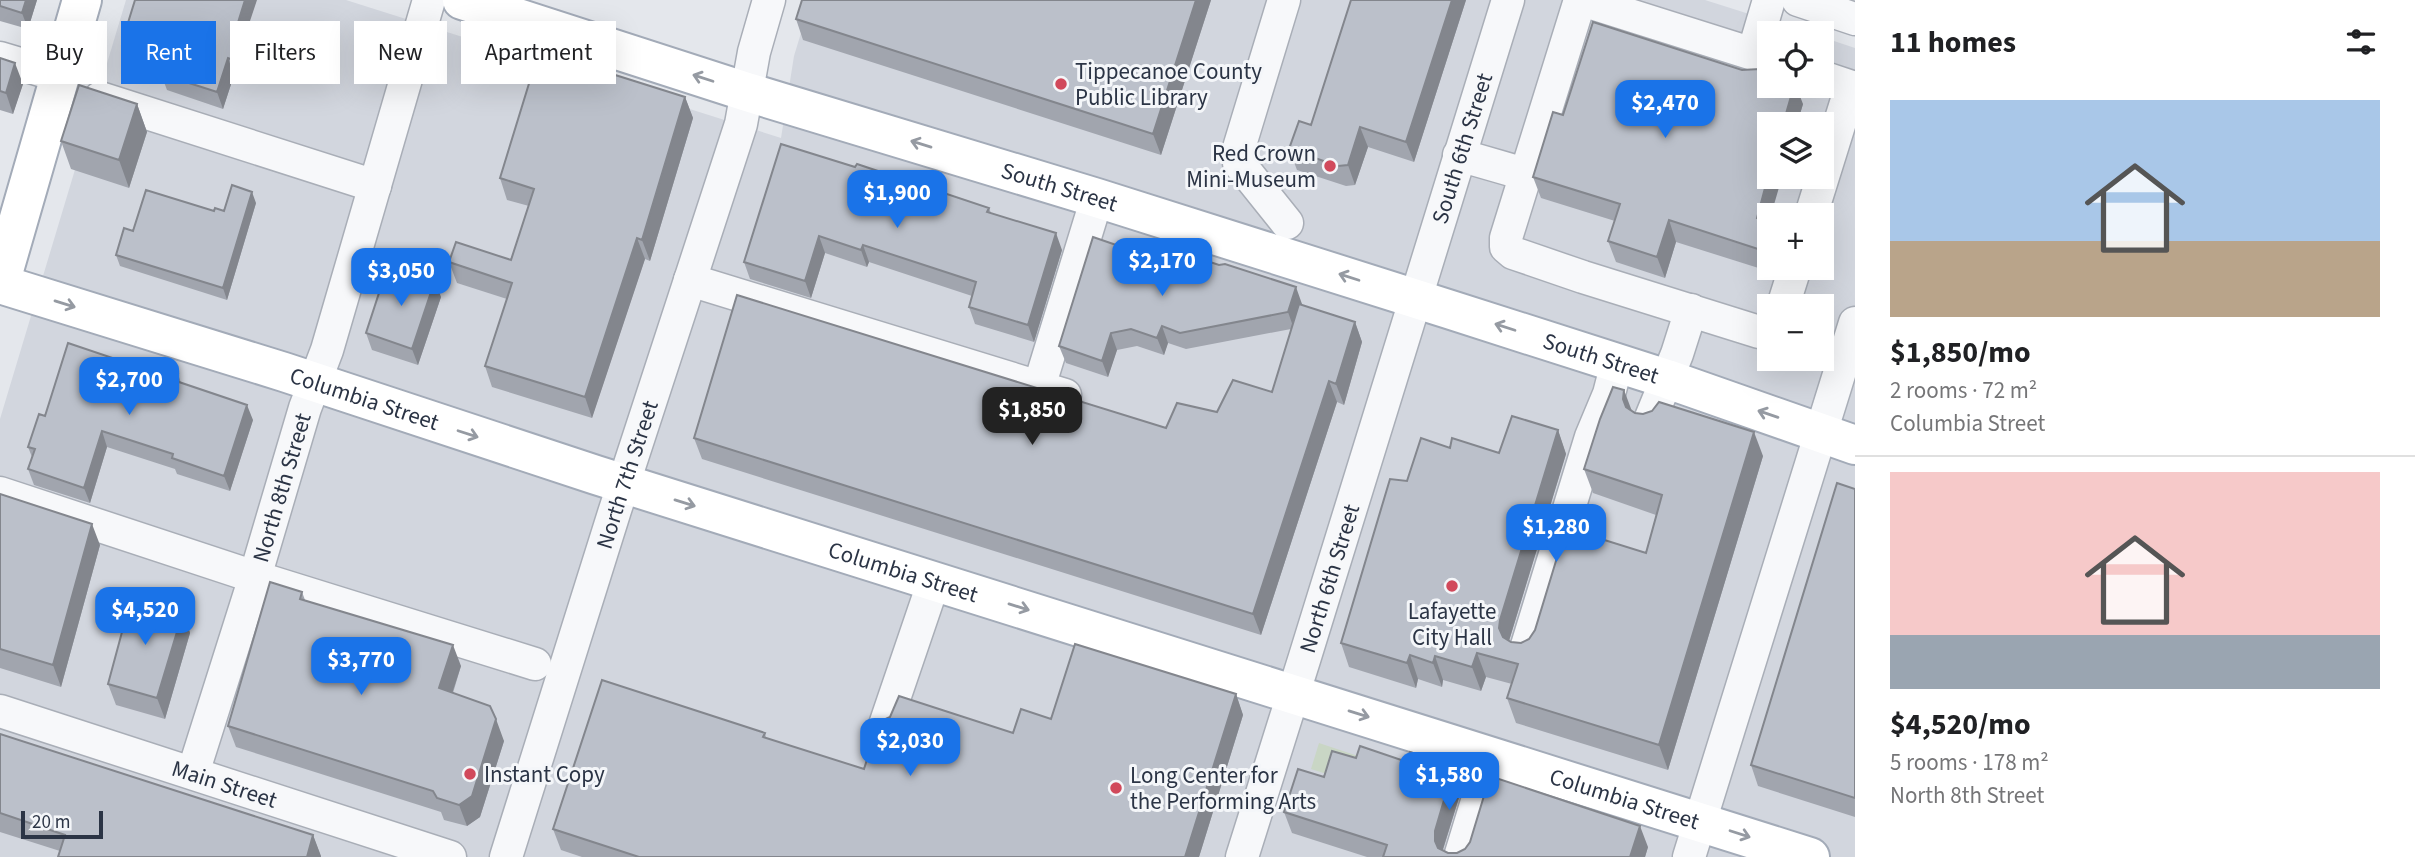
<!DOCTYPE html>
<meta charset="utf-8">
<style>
:root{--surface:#fff;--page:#f6f6f6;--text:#202124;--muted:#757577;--line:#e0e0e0;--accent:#1a73e8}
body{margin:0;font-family:"Source Sans 3",sans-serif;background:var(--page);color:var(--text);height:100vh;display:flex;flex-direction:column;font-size:26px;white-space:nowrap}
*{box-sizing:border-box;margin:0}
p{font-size:23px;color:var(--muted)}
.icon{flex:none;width:38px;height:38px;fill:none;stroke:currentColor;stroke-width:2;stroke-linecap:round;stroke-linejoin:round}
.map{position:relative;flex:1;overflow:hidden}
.drawer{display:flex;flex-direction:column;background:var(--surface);width:560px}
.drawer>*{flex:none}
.banner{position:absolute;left:21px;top:21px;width:665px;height:63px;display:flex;gap:14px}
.tools{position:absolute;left:1757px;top:21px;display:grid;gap:14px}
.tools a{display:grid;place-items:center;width:77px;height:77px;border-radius:0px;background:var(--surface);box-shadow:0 7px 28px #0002;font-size:35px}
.scale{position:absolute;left:21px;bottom:18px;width:82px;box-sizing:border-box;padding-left:7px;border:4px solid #2b3445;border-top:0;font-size:19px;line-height:24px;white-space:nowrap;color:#2b3445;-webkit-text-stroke:5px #f4f6f9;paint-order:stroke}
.price{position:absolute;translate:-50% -60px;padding:0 16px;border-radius:14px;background:var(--accent);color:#fff;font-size:23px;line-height:46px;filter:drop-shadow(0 2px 4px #0008)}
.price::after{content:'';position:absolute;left:50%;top:42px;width:21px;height:16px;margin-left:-10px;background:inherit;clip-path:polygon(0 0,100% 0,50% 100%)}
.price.selected{background:#222;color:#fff}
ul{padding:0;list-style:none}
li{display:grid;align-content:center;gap:14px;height:371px;padding:0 35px}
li+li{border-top:2px solid var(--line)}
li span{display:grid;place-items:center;height:217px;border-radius:0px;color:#555}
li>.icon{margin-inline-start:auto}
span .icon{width:126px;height:126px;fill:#fffc;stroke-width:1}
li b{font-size:30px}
h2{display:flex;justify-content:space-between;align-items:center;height:84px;padding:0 35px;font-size:30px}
.pill{padding:0 24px;border-radius:0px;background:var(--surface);box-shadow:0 7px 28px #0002;font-size:24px;line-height:63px}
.pill.selected{background:var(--accent);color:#fff}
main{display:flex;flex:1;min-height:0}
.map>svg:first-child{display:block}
.built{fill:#d2d6de;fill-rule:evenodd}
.green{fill:#c9d6c5}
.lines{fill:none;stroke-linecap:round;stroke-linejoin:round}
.minor-casing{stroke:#a9aeb7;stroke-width:35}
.major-casing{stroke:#a3abb8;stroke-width:42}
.minor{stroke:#f7f8fa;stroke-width:32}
.major{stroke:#fff;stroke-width:38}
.wall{fill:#a1a5ae}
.shaded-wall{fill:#83868d}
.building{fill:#bbc0ca;stroke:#83868d;stroke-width:2}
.oneway{stroke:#959aa2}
.poi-dot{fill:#d1495b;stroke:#f4f6f9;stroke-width:2.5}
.labels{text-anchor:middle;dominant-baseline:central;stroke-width:6;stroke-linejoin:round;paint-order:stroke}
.poi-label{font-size:23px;fill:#2b3445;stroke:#f4f6f9;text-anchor:start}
.street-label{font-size:23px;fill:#2b3445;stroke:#f4f6f9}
</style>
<main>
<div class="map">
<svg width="1855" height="857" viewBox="0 0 1855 857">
<rect width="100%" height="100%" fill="#e4e7ec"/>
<path class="built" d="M126,0H346L781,138L794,56L811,0H1705L1809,33H1769V86H1822V37L1855,48V857H0V419ZM1769,124H1822V177H1769ZM1769,215H1822V268H1769ZM1769,306H1822V359H1769Z"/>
<path class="green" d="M1319,743L1364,758L1336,777L1311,769Z"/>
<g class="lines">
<g class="minor-casing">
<g id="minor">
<path d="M1284,0L1239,148V163L1287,223"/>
<path d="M1580,0L1506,238V247L1513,253L1583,277L1759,332L1769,331"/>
<path d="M1582,0L1753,54L1769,0"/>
<path d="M1798,0L1855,19"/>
<path d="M0,58L60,76"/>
<path d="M1822,77L1855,88"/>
<path d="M100,98L375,186"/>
<path d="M1459,155L1525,174"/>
<path d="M1811,215L1851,87"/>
<path d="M690,280L1065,395"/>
<path d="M1783,306L1795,268"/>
<path d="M1039,387L1097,198"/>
<path d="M1650,420L1677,354L1691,310"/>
<path d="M0,493L255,577L535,664"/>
<path d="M1526,649L1591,437L1609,394L1617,363"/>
<path id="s1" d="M0,711L450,857"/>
<path d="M885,725L934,581"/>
<path id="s2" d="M193,773L255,577L305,408L327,350L429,0"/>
<path id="s3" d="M506,857L615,510L741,124L754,52L769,0"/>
<path id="s4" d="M1242,857C1333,572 1418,285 1508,0"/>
<path d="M1460,857L1482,785L1494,756"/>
<path d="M1689,857L1855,323"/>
</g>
</g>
<g class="major-casing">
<g id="major">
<path id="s5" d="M462,0L747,92L1097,198L1448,309L1667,379L1855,445"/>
<path id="s6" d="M0,284L284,372L596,475L1810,857"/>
<path d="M0,284L82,0"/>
</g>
</g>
<use href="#minor" class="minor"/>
<use href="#major" class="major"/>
</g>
<path class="wall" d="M0,0H37L28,29L0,21Z
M1211,0L1161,155L803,40L796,19Z
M1351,0H1466L1414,162L1368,147L1355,185L1346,186L1297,170L1289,149L1311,125Z
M127,26L247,32L257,50L248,79L234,75L223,109L167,90L161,74L168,53L133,43Z
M0,58L23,84L13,114L0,110Z
M685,97L693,118L650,261L645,259L592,418L492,387L485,366L507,299L457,283L449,262L511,260L529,206L507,200L500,178Z
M137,104L147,132L129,188L71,169L61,141Z
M1803,104L1797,124H1769V268L1768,271L1676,242L1665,278L1616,262L1608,241L1615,221L1541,198L1533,177L1563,115Z
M781,144L989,208L991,213L1062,250L1034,342L975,324L969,307L972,296L869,262L867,267L825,253L811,298L750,279L744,262Z
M256,203L227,300L120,266L116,255L133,231L214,211H224Z
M1200,274L1302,304V305L1355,322L1362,342L1344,405L1337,402L1261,635L702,459L694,438L1166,428L1217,412L1272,392L1291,329L1186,349L1168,343L1164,355L1137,346L1117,350L1108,377L1066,363L1059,346Z
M385,291L441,297L418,365L372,350L366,333Z
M139,367L178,374L181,383L253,420L230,491L177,474L175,469L107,447L90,503L34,485L28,469L32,457L28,447L45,416Z
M1631,410L1635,413L1763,456L1668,770L1516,723L1507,698L1512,684L1486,677L1481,691L1443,680L1442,687L1418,679L1416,688L1349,667L1341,643L1407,481L1450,448L1499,453L1558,430L1566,454L1509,641L1511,642L1521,643L1529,639L1646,553L1656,515L1593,493L1584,469Z
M1855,489V817L1758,786L1751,765Z
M0,494L100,545L61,687L0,668Z
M302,592L305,600L461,666L453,693L504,741L480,817L467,826L444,820L441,812L236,747L228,726Z
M183,612L190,633L165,719L116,705L108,684Z
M1236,694L1243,715L1199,857H582L561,850L553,829L765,733L766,738L864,769L1013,733L1051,719Z
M0,734L313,835L321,857H58L60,851L0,832Z
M1324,777L1462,788L1443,850L1448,853L1648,847L1645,857H1367L1292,833L1284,812Z"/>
<path class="shaded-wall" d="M26,0H37L28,29L22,13Z
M245,0H257L242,45L236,29Z
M1196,0H1211L1161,155L1153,134Z
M1452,0H1466L1414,162L1406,142Z
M251,33L257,50L248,79L241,63Z
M228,58L234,75L223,109L217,92Z
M15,63L23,84L13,114L6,93Z
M1794,86H1796L1803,104L1797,124H1783Z
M685,97L693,118L650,261L642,240Z
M137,104L147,132L129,188L119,160Z
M1360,127L1368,147L1355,185L1348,165Z
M1769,173V177H1782L1771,215H1769V268L1768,271L1761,250L1757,218Z
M252,192L256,203L227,300L223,288Z
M1669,220L1676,242L1665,278L1657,257Z
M1056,233L1062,250L1034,342L1028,325Z
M819,236L825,253L811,298L805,281Z
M637,238L645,259L592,418L585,397Z
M863,245L869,262L867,267L861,250Z
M435,280L441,297L418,365L412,349Z
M1296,287L1302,304L1294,329L1288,312Z
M1355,322L1362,342L1344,405L1336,384Z
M1162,326L1168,343L1164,355L1157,338Z
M1111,333L1117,350L1108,377L1102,361Z
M1329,381L1337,402L1261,635L1253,614Z
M1624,390L1633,414L1632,423L1623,399Z
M247,405L253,420L230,491L224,476Z
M1558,430L1566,454L1508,644V652L1499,628L1500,620Z
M102,431L107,447L90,503L84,488Z
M1754,432L1763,456L1668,770L1659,745Z
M92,524L100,545L61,687L53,665Z
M183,612L190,633L165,719L157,698Z
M453,645L461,666L447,709L439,688Z
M1477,653L1486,677L1481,691L1472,667Z
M1410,655L1418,679L1416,688L1407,663Z
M1435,656L1443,680L1442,687L1433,663Z
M1236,694L1243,715L1199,857H1185Z
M496,719L504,741L480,817L467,826L459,805Z
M1454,766L1462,788L1442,852V857L1435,841V831Z
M1640,826L1648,847L1645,857H1630Z
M313,835L321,856V857H307Z"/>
<path class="building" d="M0,0H26L22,13L0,6Z
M135,0H245L236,29L251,33L241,63L228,58L217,92L161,74L172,40L127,26Z
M802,0H1196L1153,134L796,19Z
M1351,0H1452L1406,142L1360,127L1348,165L1338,166L1289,149L1299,121L1311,125Z
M1593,22L1742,70L1760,69L1769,72V86H1794L1783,124H1769V173L1757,218L1769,222L1761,250L1669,220L1657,257L1608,241L1620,204L1533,177L1553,112L1563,115Z
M539,51L685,97L642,240L637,238L585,397L485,366L512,283L449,262L456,242L511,260L534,189L500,178Z
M0,58L15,63L6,93L0,91Z
M79,85L137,104L119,160L61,141Z
M781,144L855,167L857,164L989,208L987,212L1056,233L1028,325L969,307L976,282L863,245L861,250L819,236L805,281L744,262Z
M232,185L252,192L223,288L116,255L124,228L133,231L146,190L214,211L215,208L224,211Z
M1093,237L1200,274L1204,260L1219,265L1225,264L1296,287L1288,312L1180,333L1162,326L1157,338L1131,329L1111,333L1102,361L1059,346Z
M394,266L435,280L412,349L366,333L380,290L385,291Z
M737,295L1166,428L1177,403L1217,412L1233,380L1272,392L1299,304L1355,322L1336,384L1329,381L1253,614L694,438Z
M68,343L139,367L140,362L178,374L176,381L247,405L224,476L172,458L173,454L102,431L84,488L28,469L35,449L28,447L39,414L45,416Z
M1613,387L1624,390L1623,399L1626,407L1635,413L1643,414L1652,411L1659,402L1754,432L1659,745L1507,698L1518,664L1477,653L1472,667L1435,656L1433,663L1410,655L1407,663L1341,643L1390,479L1407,481L1421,438L1450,448L1452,438L1499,453L1512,416L1558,430L1500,620L1499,628L1503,637L1511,642L1521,643L1529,639L1535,630L1566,528L1646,553L1662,495L1584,469L1600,419Z
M1837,483L1855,489V798L1751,765Z
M0,494L92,524L53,665L0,649Z
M270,582L302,592L300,599L453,645L439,688L490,706L496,719L472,796L459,805L437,798L433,791L228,726Z
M132,595L183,612L157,698L108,684Z
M1075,644L1236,694L1185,857H639L553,829L602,680L765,733L763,737L864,769L879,722L890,717L899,696L1013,733L1021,709L1051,719Z
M0,734L313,835L307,857H58L65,835L0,813Z
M1360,746L1407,762L1410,752L1454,766L1435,831V841L1438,848L1448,853H1457L1465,849L1470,842L1490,776L1640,826L1630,857H1383L1387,845L1284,812L1298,769L1324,777L1332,751L1356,758Z"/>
<defs><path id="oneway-shaft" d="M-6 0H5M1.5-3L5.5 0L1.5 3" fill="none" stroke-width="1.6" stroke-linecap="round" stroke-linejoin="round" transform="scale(1.75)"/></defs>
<g class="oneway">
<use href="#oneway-shaft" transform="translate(703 78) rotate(-162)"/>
<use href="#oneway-shaft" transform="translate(921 144) rotate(-163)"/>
<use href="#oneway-shaft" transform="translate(1349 277) rotate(-162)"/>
<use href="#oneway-shaft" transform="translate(65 304) rotate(17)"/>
<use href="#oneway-shaft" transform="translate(1505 327) rotate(-162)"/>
<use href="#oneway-shaft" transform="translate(1768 414) rotate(-161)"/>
<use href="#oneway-shaft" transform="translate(468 434) rotate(18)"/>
<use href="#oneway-shaft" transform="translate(685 503) rotate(17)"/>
<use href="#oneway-shaft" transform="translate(1019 607) rotate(17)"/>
<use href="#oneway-shaft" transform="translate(1359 714) rotate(17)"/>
<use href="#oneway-shaft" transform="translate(1740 834) rotate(18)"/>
</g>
<g class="poi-dot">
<circle cx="1061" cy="84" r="7"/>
<circle cx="1330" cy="166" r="7"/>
<circle cx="1452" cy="586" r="7"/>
<circle cx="470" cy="774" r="7"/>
<circle cx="1116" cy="788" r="7"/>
</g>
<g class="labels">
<g class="poi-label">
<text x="1075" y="71">Tippecanoe County<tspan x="1075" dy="26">Public Library</tspan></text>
<text x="1316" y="153" text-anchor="end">Red Crown<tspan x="1316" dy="26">Mini-Museum</tspan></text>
<text x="1452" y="611" text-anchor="middle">Lafayette<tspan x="1452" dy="26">City Hall</tspan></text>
<text x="484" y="774">Instant Copy</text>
<text x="1130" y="775">Long Center for<tspan x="1130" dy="26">the Performing Arts</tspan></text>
</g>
<g class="street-label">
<text stroke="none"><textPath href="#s4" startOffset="742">South 6th Street</textPath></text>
<text stroke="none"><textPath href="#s5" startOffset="626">South Street</textPath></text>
<text stroke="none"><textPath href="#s5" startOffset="1194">South Street</textPath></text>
<text stroke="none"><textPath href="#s6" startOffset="382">Columbia Street</textPath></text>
<text stroke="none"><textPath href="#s3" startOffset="401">North 7th Street</textPath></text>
<text stroke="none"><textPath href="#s2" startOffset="299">North 8th Street</textPath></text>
<text stroke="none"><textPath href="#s6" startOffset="948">Columbia Street</textPath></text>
<text stroke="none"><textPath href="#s4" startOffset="292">North 6th Street</textPath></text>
<text stroke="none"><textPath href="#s1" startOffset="236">Main Street</textPath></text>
<text stroke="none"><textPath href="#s6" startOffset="1704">Columbia Street</textPath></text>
</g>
</g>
</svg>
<div class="tools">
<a><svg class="icon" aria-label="locate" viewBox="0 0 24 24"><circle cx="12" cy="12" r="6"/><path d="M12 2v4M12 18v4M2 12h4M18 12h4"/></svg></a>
<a><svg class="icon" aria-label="layers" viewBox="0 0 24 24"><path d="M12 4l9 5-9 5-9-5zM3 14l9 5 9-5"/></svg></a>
<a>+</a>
<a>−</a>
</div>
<div class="scale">20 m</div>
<b class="price" style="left:1665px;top:140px">$2,470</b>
<b class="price" style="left:897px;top:230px">$1,900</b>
<b class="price" style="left:1162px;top:298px">$2,170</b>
<b class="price" style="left:401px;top:308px">$3,050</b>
<b class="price" style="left:129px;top:417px">$2,700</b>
<b class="price selected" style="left:1032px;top:447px">$1,850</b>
<b class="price" style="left:1556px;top:564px">$1,280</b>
<b class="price" style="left:145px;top:647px">$4,520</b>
<b class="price" style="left:361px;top:697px">$3,770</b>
<b class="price" style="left:910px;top:778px">$2,030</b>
<b class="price" style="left:1449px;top:812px">$1,580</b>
<div class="banner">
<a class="pill">Buy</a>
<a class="pill selected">Rent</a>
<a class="pill">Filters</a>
<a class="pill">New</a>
<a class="pill">Apartment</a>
</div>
</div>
<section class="drawer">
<h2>11 homes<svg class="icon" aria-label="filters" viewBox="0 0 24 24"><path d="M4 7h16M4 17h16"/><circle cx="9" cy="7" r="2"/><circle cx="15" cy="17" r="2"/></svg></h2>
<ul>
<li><span style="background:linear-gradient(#a9c7e8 65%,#b9a48a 0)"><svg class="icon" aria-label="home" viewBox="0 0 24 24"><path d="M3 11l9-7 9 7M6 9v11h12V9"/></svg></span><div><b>$1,850/mo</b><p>2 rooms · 72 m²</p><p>Columbia Street</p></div></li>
<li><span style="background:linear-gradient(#f6c9c9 75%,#9aa5b1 0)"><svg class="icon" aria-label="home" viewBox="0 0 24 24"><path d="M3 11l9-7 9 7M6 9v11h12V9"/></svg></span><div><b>$4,520/mo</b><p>5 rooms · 178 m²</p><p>North 8th Street</p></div></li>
</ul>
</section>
</main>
